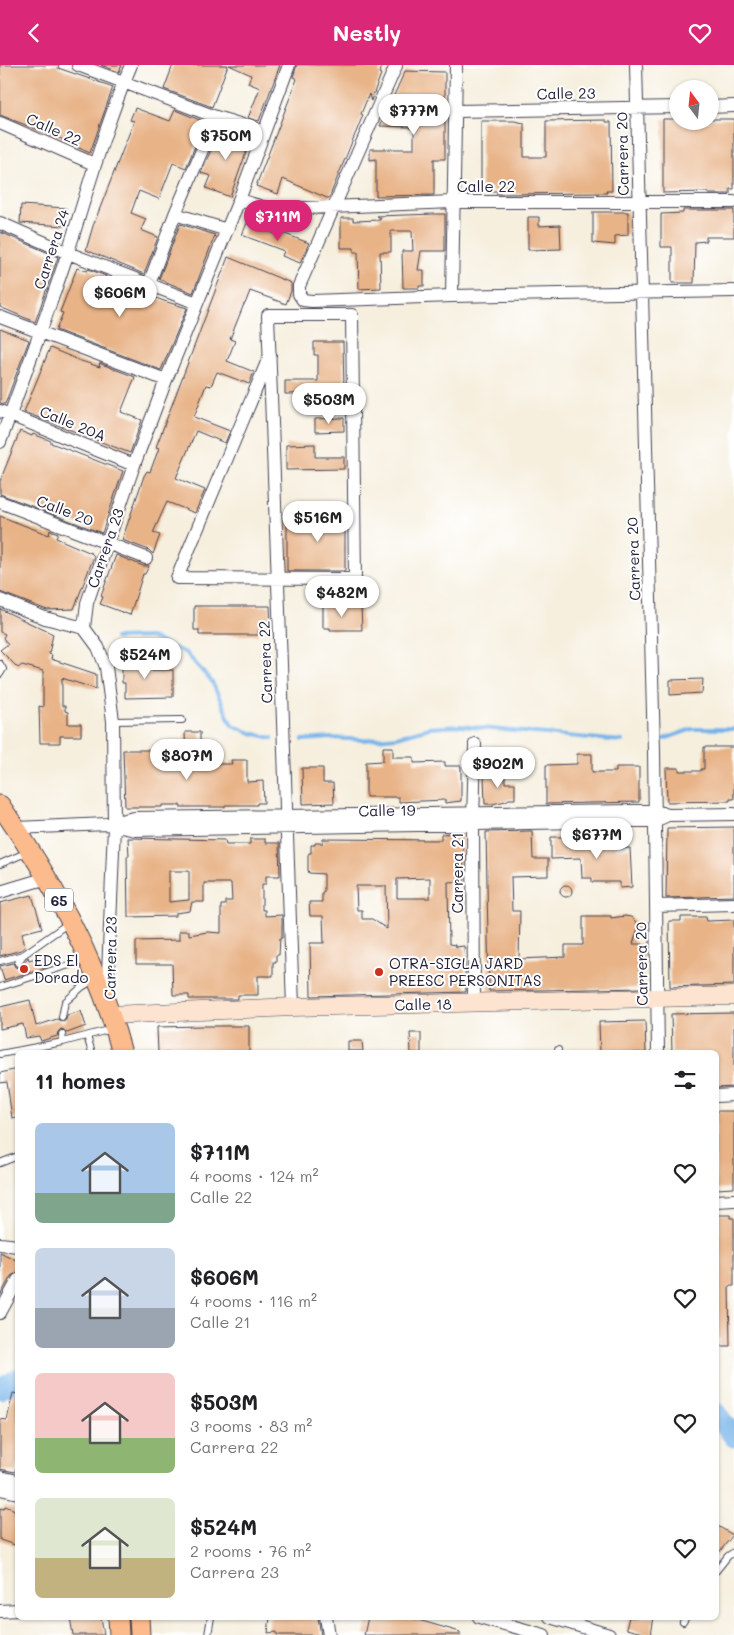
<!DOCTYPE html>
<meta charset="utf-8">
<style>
:root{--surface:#fff;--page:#f6f6f6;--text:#202124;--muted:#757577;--accent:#db2777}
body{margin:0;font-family:Mali,sans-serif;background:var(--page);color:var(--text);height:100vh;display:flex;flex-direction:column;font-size:19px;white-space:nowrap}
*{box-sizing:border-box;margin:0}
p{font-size:16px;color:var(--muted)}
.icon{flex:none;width:28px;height:28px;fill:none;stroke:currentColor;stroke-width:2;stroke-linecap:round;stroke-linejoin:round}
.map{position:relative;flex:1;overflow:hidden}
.panel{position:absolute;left:15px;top:985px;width:704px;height:570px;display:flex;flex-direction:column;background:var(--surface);border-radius:8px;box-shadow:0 1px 4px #0004}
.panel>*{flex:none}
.needle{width:32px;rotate:345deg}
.tools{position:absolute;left:669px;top:15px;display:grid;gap:10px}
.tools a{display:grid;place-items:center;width:50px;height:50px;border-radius:50%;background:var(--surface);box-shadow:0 1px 4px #0004;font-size:25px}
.price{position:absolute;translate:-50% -42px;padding:0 11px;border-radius:18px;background:#fff;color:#222;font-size:16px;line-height:32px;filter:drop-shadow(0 1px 2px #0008)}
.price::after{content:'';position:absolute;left:50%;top:30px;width:15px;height:11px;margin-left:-8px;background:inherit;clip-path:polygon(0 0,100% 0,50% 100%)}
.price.current{background:var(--accent);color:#fff}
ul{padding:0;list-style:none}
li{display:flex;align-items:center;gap:15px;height:125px;padding:0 20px}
li span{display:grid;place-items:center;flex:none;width:140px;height:100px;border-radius:8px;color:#555}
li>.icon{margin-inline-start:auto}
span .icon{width:60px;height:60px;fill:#fffc;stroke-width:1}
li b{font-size:21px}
h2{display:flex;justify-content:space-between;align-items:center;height:60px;padding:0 20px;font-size:21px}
header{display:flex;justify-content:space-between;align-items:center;height:65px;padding:0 20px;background:var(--accent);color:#fff;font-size:22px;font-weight:700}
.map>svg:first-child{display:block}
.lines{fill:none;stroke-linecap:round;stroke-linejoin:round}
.stream{stroke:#78b5ea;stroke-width:4}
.river{stroke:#78b5ea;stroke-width:21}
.building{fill:#e8b387;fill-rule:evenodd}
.lane-casing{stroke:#424153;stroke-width:8}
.street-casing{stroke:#424153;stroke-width:14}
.secondary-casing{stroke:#424153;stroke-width:19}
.primary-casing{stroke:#424153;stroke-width:21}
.lane{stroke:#fff;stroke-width:6}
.street{stroke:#fff;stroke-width:12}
.secondary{stroke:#fde4d1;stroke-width:18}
.primary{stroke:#fbbb8c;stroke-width:19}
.poi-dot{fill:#c8321e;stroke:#fff;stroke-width:2}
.labels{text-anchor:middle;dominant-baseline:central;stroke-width:4;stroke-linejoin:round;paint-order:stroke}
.shield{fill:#fff;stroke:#646476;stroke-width:1}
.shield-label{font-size:14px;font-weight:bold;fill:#22223b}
.street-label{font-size:15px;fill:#22223b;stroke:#fff}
.poi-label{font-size:15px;fill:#22223b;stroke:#fff;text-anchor:start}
</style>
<header><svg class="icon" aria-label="back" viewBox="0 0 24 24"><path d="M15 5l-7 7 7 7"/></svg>Nestly<svg class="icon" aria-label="heart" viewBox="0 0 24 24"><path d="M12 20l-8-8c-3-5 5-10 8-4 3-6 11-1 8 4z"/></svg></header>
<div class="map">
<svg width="734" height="1570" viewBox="0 0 734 1570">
<rect width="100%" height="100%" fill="#fff"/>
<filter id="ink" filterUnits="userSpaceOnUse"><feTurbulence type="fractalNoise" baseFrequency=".02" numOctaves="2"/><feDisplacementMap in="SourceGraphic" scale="10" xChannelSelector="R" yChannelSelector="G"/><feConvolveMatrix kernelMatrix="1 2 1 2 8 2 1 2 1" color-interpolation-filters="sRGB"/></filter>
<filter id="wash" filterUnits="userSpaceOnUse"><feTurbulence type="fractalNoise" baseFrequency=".0096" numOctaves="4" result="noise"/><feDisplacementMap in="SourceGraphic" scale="20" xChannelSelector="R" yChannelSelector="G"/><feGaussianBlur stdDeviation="1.12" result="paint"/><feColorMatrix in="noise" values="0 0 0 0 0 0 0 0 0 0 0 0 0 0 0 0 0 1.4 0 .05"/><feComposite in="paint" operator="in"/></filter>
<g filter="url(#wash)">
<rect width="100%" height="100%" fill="#f6efde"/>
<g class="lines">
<path class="stream" d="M115,573L150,572L186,588L212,617L232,660L251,668L272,673
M664,674L692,664H734
M303,675L332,673L365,675L397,672L429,663L460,661L622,676"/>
<path class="river" d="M0,1324L18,1314
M716,1348L734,1372"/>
</g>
<g id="blocks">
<path class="building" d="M0,0H59L58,3L113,22L90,88L77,82V80L0,50Z
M101,0H122L119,7Z
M173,0H228L212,42L164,24Z
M229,0H280L259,56L248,53L260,23L248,18L251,10Z
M297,0H383L379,8L381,9L371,36L369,29L361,49L363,50L329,133H327L283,114L278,129L256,121L297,14L293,12Z
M405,6L445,7V94H434V130L376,131V94L370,95V84H414V64H411V62L380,61Z
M135,43L170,56L175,45L205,57L186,103L173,98L159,134L139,126L131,148L146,154L141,165L158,172L144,209L86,185L93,161L134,56L130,55Z
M663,54H678V56H710V54H734V124H730V129H708V127L663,128Z
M606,55V57H611L612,126H606L607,128L497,129V126H492V123H481V56H514L524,58V92H546V56Z
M221,62L250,72L246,84L247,85L230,132L206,123L211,111L201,108Z
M21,140L66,143L65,161L20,158Z
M683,145H734V172H706V176L695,177L694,218H672V182H661V149L683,148Z
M593,147H628V170L615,171V180L593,178Z
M434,149H445V186H421L418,205H424V221H419V223H403L402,186H413L412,166H391V187H380L381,223L359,224L358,187H354V183H341V153H353V156L380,155L381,153L377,151Z
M528,152H539V161L560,160L561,184L528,185Z
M247,158L276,169L277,166L309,178L300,198L282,191L284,186L242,170Z
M180,159L215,170L193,228L159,214Z
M0,167L58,192L35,257L0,242Z
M228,192L291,218V226L286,239L250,226L245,239H244L230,274L235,276L227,296L254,307L249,319L217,307L211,321L206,320L194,352L230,366L225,378L196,366L176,413L205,425L195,448L167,437L153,468L160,470L153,489L149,485L122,475L144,411L147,406L150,407L159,383L156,382Z
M77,203L87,206L88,204L106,211L105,213L141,225L140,227L164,236L187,243L161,305L56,265L63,248L60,247Z
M0,264L29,275L5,339L0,338Z
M314,277H343L344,328L285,329V316H318V290H314Z
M50,283L81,296L100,302L99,298L135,312L121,347L142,355L130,388L24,347Z
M344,353V366L315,367V354Z
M20,366L32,371L33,369L51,376V378L123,406L102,468L0,429V416Z
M315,379V392H344V404L286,405V380Z
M345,442V506H287V456H320L319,443Z
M0,451L49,470L50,465L58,468L56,473L91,488L94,491L74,544L47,545L0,527Z
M116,490L143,501H149L145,509H143L130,550L100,539L103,532L101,531Z
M194,541H270L271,566H258V570H199V565H194Z
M323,541H361L362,565H330V563H323Z
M0,544L53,569L49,589L52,590L51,594L96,609V624L62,613V641H65V646L68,647V659H81V671H60V678H40L39,641L43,642V606L22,600L18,603L0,585L8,579L3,573L5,569L0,567Z
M137,588V599L151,598V605H173V632L125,633V618H122V590Z
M703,614L702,628L670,630V615Z
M185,667H200V694H206V699H232L231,695H247V717L263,716L264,738H257V740H225V742H180V740H162V742H125L123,685H154V696H186Z
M383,682H393V692H414V698L445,697V701H461V736L445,738V735L399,737V732H366V697L383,696Z
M704,682H734V734H730V736L667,737L666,703H679V706H701V704H704Z
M577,689H592V707H616V702H639V737L546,739V700L577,699Z
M302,703H323V718H333L334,738L303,739Z
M495,709H505V718H515V734H509L506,736L492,739H485L484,711H495Z
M734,762V831L666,833L667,763Z
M532,766L533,794H548V811L511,812L512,846H520L519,894L565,892V880H583V851H611V853L625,851L631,852L636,857L638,863L633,879H643V923L489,926L486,767Z
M462,768L464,816L448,817L449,879L455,880V882L464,881L466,927L311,931L310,878H324L323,851H310L309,837H322V827H324V809L309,808L308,805V790L309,788H311V780H315V778H323V774L441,775V769ZM430,813V833H397V814ZM356,821H386L387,864L372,854H362V845H357Z
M551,772H566V781L590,780V776H615V784L630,783L632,822L620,823V817H592V813H582L581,793L551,794Z
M128,773L225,775L226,779H250V774H265V778H279L280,811H266V819H262V845H265V851L282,850V873H280L279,890H276V897H273V911H258V930H238V934H189V930H173L172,899H136V876L179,875V866H189V870L208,867L221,868V840H225V836H232L231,818H204V837H192L190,846L176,848V851L128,852L127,791H129ZM169,806H189V835L169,837Z
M560 826a6 6 0 1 1 12 0a6 6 0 1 1-12 0Z
M32,830L42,863L22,868L25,882L21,885L0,891V838Z
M681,852H706L707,856L734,855V920L670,922L669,856H681Z
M44,891L47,902L4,915L0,901L13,898L15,902L18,903L22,901L28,892L29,895Z
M30,935L36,961L57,954L63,957L66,955L67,950L81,946L86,961L67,968L64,965L61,964L58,967L57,971L41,976L39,971L26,973L23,959L0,964V942Z
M734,948V1022L716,1023V988H672L671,949Z
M645,956L646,988H600L599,957Z
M203,961H249V988H158L157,962Z
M410,968H421V988H411Z
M348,976H362L363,986H348Z
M18,1004V1052L12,1053L7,1017L0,1018V1008Z
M716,1046H734V1123L716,1124Z
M716,1150H731V1153H734V1221H729L730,1281H720V1273H716Z
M0,1187L18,1196V1207L11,1211L0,1231Z
M13,1328L18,1329V1397L15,1407L0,1404V1354L7,1355Z
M5,1441L15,1445L14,1448L18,1450V1481L0,1475V1443L4,1444Z
M716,1460L733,1470L716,1491Z
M70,1552H101L104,1570H73Z
M270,1552H318L321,1570H277V1567L268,1568Z
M368,1552H408L460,1567V1570H364Z
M629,1552H654L651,1570L626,1564Z"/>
</g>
</g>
<g filter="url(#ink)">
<use href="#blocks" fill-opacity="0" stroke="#424153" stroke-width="1"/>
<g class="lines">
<g class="lane-casing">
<path id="lane" d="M0,599L3,604L0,609
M113,656L182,655
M0,799L30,786
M0,896L23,890
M18,898L23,890L70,857
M0,922L88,894
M62,952L65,937L82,922L95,914
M62,969L63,977
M87,971L92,988
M558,988V985
M0,989L63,977L112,964
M0,1098L18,1091
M716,1506L728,1491L734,1487
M683,1557L686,1552
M208,1570L211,1552"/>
</g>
<g class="street-casing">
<path id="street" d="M78,0L216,52L263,66
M636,0L654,686L658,988
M396,1L299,221V229L303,235L312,236L452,231L734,226
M710,42L734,41
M455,46L678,42
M0,58L94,99
M239,135L266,143L281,144L453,137H734
M175,149L227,165
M0,158L68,188L197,238
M149,219L175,149L216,52
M452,231L456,0
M0,252L166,315
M270,290L177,513L355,514L352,250H268C277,481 285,711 293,942
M0,346L134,400
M0,377C23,314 47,251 68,187C88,124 105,61 131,0
M0,437L146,493
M0,535L45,553L84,563
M110,758L134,753L634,746H655L668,750L734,749
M16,763L107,759L135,765L634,756H655L668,750
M0,827L47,813
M656,841L734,839
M107,934L114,761L113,656L106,602L98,582L84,563L87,538L134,400L166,315L239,135L289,0
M474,937L473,759L475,679
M716,1031L734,1030
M716,1136L734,1135
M0,1179L18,1181
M0,1248L18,1215
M0,1412L18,1416
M0,1424L18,1428
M0,1546L18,1545
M326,1552L329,1570
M479,1552L544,1570
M550,1552L609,1570"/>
</g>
<g class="secondary-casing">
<path id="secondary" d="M111,950L293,942L734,931"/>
</g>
<g class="primary-casing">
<path id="primary" d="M0,740C53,816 98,898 122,988
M118,1552L119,1570
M139,1552L140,1570"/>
</g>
<use href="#lane" class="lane"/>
<use href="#street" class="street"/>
<use href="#secondary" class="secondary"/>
<use href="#primary" class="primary"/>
</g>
</g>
<g class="poi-dot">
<circle cx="24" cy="904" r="5"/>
<circle cx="379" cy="907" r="5"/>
</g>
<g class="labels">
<rect class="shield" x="45" y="823.5" width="28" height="23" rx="4"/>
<g class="shield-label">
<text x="59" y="835">65</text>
</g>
<g class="street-label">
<text transform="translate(566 28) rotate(-1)">Calle 23</text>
<text transform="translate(54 64) rotate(24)">Calle 22</text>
<text transform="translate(622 89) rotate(-91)">Carrera 20</text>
<text x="486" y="121">Calle 22</text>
<text transform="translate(51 184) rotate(-72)">Carrera 24</text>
<text transform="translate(73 358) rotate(22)">Calle 20A</text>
<text transform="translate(65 445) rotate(21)">Calle 20</text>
<text transform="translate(105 483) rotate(-71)">Carrera 23</text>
<text transform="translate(633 494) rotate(-92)">Carrera 20</text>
<text transform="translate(265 597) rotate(-92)">Carrera 22</text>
<text transform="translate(387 745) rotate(-1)">Calle 19</text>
<text transform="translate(457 808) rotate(-90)">Carrera 21</text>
<text transform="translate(110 893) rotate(-89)">Carrera 23</text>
<text transform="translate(641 899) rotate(-91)">Carrera 20</text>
<text transform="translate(423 939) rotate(-1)">Calle 18</text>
</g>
<g class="poi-label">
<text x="34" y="895">EDS El<tspan x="34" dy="17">Dorado</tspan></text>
<text x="389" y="898">OTRA-SIGLA JARD<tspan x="389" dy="17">PREESC PERSONITAS</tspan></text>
</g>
</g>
</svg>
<div class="tools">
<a><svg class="needle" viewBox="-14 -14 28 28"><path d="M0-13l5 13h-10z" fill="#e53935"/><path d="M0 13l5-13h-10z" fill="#757577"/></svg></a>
</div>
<b class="price" style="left:414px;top:71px">$777M</b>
<b class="price" style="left:226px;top:96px">$750M</b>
<b class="price current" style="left:278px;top:177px">$711M</b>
<b class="price" style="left:120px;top:253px">$606M</b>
<b class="price" style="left:329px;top:360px">$503M</b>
<b class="price" style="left:318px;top:478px">$516M</b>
<b class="price" style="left:342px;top:553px">$482M</b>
<b class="price" style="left:145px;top:615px">$524M</b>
<b class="price" style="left:187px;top:716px">$807M</b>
<b class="price" style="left:498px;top:724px">$902M</b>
<b class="price" style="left:597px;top:795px">$677M</b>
<section class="panel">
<h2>11 homes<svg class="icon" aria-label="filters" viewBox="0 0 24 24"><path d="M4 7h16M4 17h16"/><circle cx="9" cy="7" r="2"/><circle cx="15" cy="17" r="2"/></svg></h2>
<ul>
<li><span style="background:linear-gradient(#a9c7e8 70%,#7fa58c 0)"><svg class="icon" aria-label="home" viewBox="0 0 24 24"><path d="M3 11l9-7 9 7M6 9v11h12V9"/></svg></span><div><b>$711M</b><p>4 rooms · 124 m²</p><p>Calle 22</p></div><svg class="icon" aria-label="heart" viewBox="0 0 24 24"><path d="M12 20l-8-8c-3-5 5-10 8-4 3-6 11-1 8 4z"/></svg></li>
<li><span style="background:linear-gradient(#c9d6e8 60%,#9aa5b1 0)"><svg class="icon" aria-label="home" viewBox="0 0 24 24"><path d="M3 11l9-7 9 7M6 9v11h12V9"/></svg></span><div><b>$606M</b><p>4 rooms · 116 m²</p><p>Calle 21</p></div><svg class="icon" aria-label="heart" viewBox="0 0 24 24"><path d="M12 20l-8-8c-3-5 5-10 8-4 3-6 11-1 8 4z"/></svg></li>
<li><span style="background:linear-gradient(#f6c9c9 65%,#8fb573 0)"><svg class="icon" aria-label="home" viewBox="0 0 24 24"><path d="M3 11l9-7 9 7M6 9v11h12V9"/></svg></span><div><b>$503M</b><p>3 rooms · 83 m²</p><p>Carrera 22</p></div><svg class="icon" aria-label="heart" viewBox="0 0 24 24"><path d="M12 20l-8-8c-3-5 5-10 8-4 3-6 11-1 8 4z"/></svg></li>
<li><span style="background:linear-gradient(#dfe7d0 60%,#c2b280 0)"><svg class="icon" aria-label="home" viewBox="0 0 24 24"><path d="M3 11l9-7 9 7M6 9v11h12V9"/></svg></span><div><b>$524M</b><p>2 rooms · 76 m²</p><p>Carrera 23</p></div><svg class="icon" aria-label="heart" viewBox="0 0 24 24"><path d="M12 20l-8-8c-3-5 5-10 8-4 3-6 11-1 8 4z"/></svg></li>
</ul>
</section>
</div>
